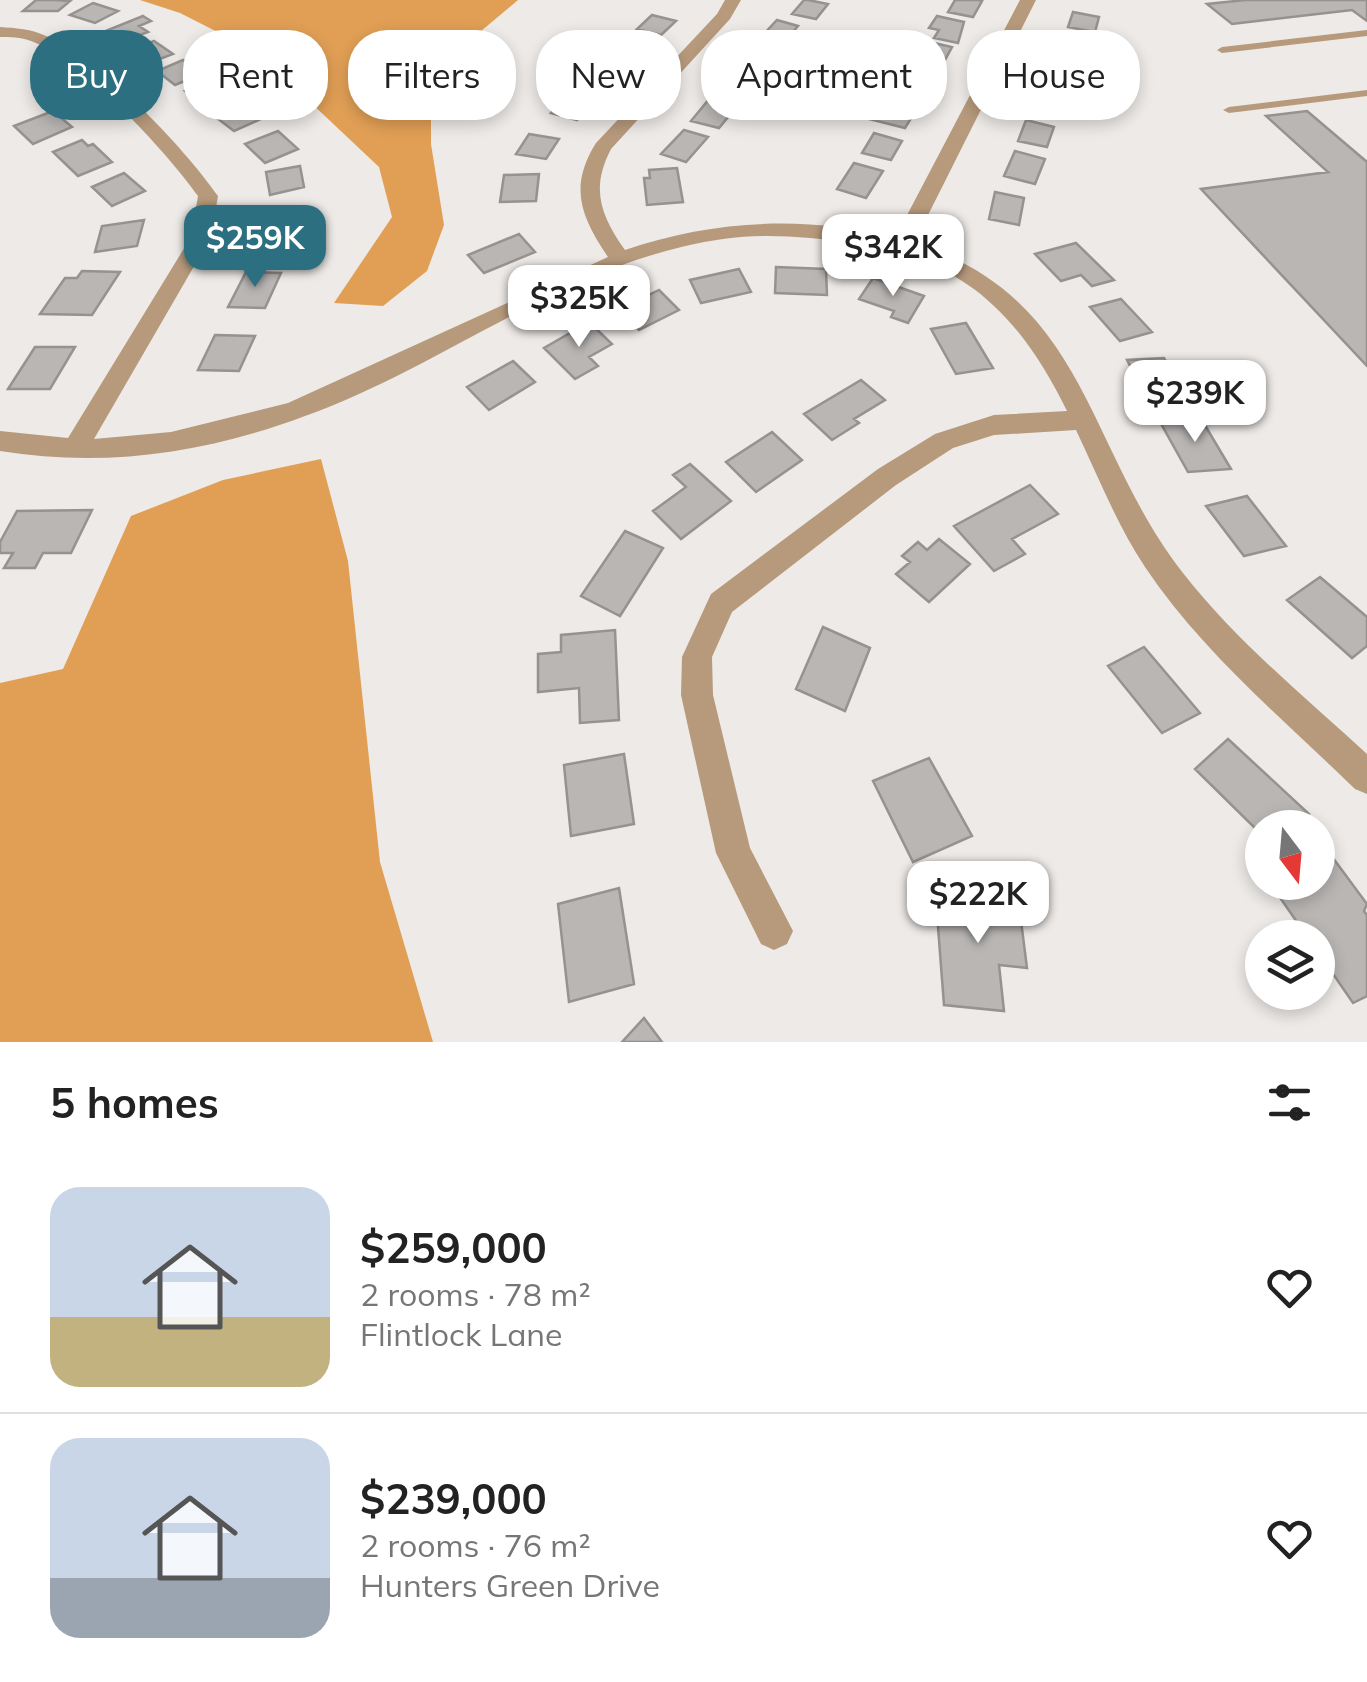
<!DOCTYPE html>
<meta charset="utf-8">
<style>
:root{--surface:#fff;--page:#f6f6f6;--text:#222;--muted:#767676;--line:#e0e0e0;--accent:#2c6f80}
body{margin:0;font-family:Mulish,sans-serif;background:var(--page);color:var(--text);height:100vh;display:flex;flex-direction:column;font-size:38px;white-space:nowrap}
*{box-sizing:border-box;margin:0}
p{font-size:32px;color:var(--muted)}
.icon{flex:none;width:55px;height:55px;fill:none;stroke:currentColor;stroke-width:2;stroke-linecap:round;stroke-linejoin:round}
.map{position:relative;height:1042px;overflow:hidden}
.side{display:flex;flex-direction:column;background:var(--surface);flex:1}
.side>*{flex:none}
.guide{position:absolute;left:30px;top:30px;width:1308px;height:90px;display:flex;gap:20px}
.needle{width:65px;rotate:164deg}
.fabs{position:absolute;left:1245px;top:810px;display:grid;gap:20px}
.fabs a{display:grid;place-items:center;width:90px;height:90px;border-radius:50%;background:var(--surface);box-shadow:0 5px 15px #0003;font-size:50px}
.price{position:absolute;translate:-50% -85px;padding:0 22px;border-radius:20px;background:#fff;color:#222;font-size:32px;line-height:65px;filter:drop-shadow(0 2px 5px #0008)}
.price::after{content:'';position:absolute;left:50%;top:60px;width:30px;height:22px;margin-left:-15px;background:inherit;clip-path:polygon(0 0,100% 0,50% 100%)}
.price.active{background:var(--accent);color:#fff}
ul{padding:0;list-style:none}
li{display:flex;align-items:center;gap:30px;height:250px;padding:0 50px}
li+li{border-top:2px solid var(--line)}
li span{display:grid;place-items:center;flex:none;width:280px;height:200px;border-radius:30px;color:#555}
li>.icon{margin-inline-start:auto}
span .icon{width:120px;height:120px;fill:#fffc;stroke-width:1}
li b{font-size:42px}
h2{display:flex;justify-content:space-between;align-items:center;height:120px;padding:0 50px;font-size:42px}
.pill{padding:0 35px;border-radius:40px;background:var(--surface);box-shadow:0 5px 15px #0003;font-size:35px;line-height:90px}
.pill.active{background:var(--accent);color:#fff}
.map>svg:first-child{display:block}
.forest{fill:#e19f55}
.building{fill:#b9b6b4;stroke:#959290;stroke-width:2.5}
.lines{fill:none;stroke-linecap:round;stroke-linejoin:round}
.service{fill:#b79a7c;fill-rule:evenodd}
.minor{fill:#b79a7c;fill-rule:evenodd}
</style>
<div class="map">
<svg width="1367" height="1042" viewBox="0 0 1367 1042">
<rect width="100%" height="100%" fill="#edeae7"/>
<path class="forest" d="M140,0H518L431,73V144L444,225L427,271L383,306L334,303L392,217L379,167L257,52L180,13Z
M321,459L348,561L380,862L433,1042H0V683L63,669L131,516L223,480Z"/>
<path class="building" d="M36,0H55L70,1L58,11H23Z
M804,0H808L828,4L816,19L792,14Z
M955,0H978L982,1L973,17L948,12Z
M1245,0H1367V21L1352,10L1232,24L1207,4Z
M93,3L118,11L95,23L70,15Z
M1073,12L1099,17L1095,32L1068,27Z
M652,15L676,21L661,35L637,29Z
M143,16L151,21L139,26L148,32L124,41L108,30Z
M937,16L964,22L958,43L934,38L939,30L929,28Z
M777,20L798,26L785,41L763,35Z
M1071,35L1093,39L1086,62L1055,55L1059,44L1067,45Z
M921,40L952,47L940,69L900,60L904,54L912,56Z
M154,41L173,54L149,63L130,50Z
M624,44L647,49L631,65L607,59Z
M751,45L777,50L765,66L739,60Z
M183,60L202,74L175,85L157,71Z
M1054,62L1080,68L1074,86L1047,80Z
M598,66L623,73L606,90L580,83Z
M913,70L939,76L927,97L901,90Z
M722,73L758,83L754,89L746,86L736,97L712,91Z
M222,76L230,82L222,86L233,95L204,107L185,91Z
M1041,88L1067,95L1057,116L1031,109Z
M568,95L594,102L577,120L551,113Z
M880,95L905,101L900,108L915,112L905,128L865,118Z
M710,98L738,105L719,128L691,121Z
M242,102L263,118L234,131L213,115Z
M53,111L72,127L33,144L14,126Z
M1307,111L1367,162V366L1201,189L1328,172L1266,116Z
M1026,120L1054,127L1047,147L1018,141Z
M684,130L708,137L686,162L661,154Z
M278,131L298,149L265,163L245,144Z
M874,133L902,141L891,160L862,153Z
M529,134L559,139L546,159L516,154Z
M82,140L88,146L93,144L112,162L78,176L53,152Z
M1015,151L1045,159L1035,184L1004,176Z
M854,163L883,171L866,198L837,189Z
M300,166L304,187L270,195L266,172Z
M677,168L683,202L647,205L644,178H650L649,170Z
M124,173L145,191L112,206L92,187Z
M539,174L536,201L500,202L504,175Z
M995,192L1024,198L1019,225L989,219Z
M307,208L299,236L265,238L275,210Z
M144,220L137,246L95,252L102,226Z
M519,234L535,252L484,273L468,255Z
M1076,243L1114,280L1092,286L1081,275L1061,281L1035,254Z
M776,267L826,269L827,295L775,293Z
M739,269L751,292L701,303L690,280Z
M82,271L120,272L92,315L40,314L65,278H77Z
M246,272L281,273L265,308L228,307Z
M873,278L924,296L908,323L891,317L894,311L859,299Z
M659,290L679,310L639,330L618,310Z
M1121,299L1152,332L1120,341L1090,307Z
M589,322L612,344L589,357L598,366L575,379L544,348Z
M966,323L993,368L956,374L931,329Z
M215,335L255,336L239,371L198,370Z
M35,347H75L50,389H8Z
M1164,358L1188,401L1150,404L1127,360Z
M513,361L535,382L489,410L467,387Z
M861,380L885,400L854,419L859,423L832,440L804,414Z
M1200,417L1231,469L1188,472L1159,420Z
M772,432L802,460L756,492L726,462Z
M690,464L731,501L681,539L653,511L686,487L673,475Z
M1030,485L1058,514L1012,539L1025,554L994,571L954,526Z
M1247,496L1286,546L1244,556L1206,506Z
M92,510L71,553H43L35,568H4L13,553H0V542L17,511Z
M625,531L663,548L620,616L581,596Z
M939,539L970,564L929,602L896,574L910,562L902,556L918,542L927,550Z
M1320,577L1367,617V646L1352,658L1287,600Z
M823,627L870,648L845,711L796,689Z
M615,630L619,720L580,723L579,688L538,692V654L561,652V635Z
M1144,647L1200,713L1162,733L1108,666Z
M1228,739L1309,814L1295,828H1262V835L1195,769Z
M624,754L634,824L571,836L564,765Z
M929,758L972,836L913,862L873,781Z
M1333,858L1367,904L1364,911L1367,915V996L1353,1003L1318,952V938H1308L1272,886L1281,882H1318V866Z
M619,888L634,984L569,1002L558,904Z
M935,888L1018,897L1027,968L999,965L1004,1011L944,1005Z
M644,1018L662,1042H622Z"/>
<g class="lines">
<path class="service" d="M1367,30V36L1222,53L1217,50L1222,47Z
M1367,90V96L1229,113L1223,110L1229,107Z"/>
<path class="minor" d="M725,0H741L730,19L611,149C590,189 601,216 625,250C712,220 806,215 895,238L1020,0H1036L914,243C1088,297 1085,448 1183,573C1236,641 1304,696 1367,754V794L1355,789C1282,718 1202,652 1145,567C1117,525 1098,476 1076,430L994,435L953,448L896,485L732,612L712,657L713,695L750,848L793,931L787,944L774,950L761,944L716,853L681,695L682,657L711,594L878,469L935,434L994,415L1067,411C1019,314 963,258 852,243C809,237 766,233 723,239C571,260 447,365 305,416C206,453 105,468 0,451V431L68,438L191,237L198,196C166,151 83,61 31,41C21,37 10,37 0,37V27C15,28 32,29 46,36C103,62 182,145 218,196L211,237L94,439L171,432L288,403L608,257C580,216 569,186 596,143L717,14Z"/>
</g>
</svg>
<div class="fabs">
<a><svg class="needle" viewBox="-14 -14 28 28"><path d="M0-13l5 13h-10z" fill="#e53935"/><path d="M0 13l5-13h-10z" fill="#767676"/></svg></a>
<a><svg class="icon" aria-label="layers" viewBox="0 0 24 24"><path d="M12 4l9 5-9 5-9-5zM3 14l9 5 9-5"/></svg></a>
</div>
<b class="price active" style="left:255px;top:290px">$259K</b>
<b class="price" style="left:893px;top:299px">$342K</b>
<b class="price" style="left:579px;top:350px">$325K</b>
<b class="price" style="left:1195px;top:445px">$239K</b>
<b class="price" style="left:978px;top:946px">$222K</b>
<div class="guide">
<a class="pill active">Buy</a>
<a class="pill">Rent</a>
<a class="pill">Filters</a>
<a class="pill">New</a>
<a class="pill">Apartment</a>
<a class="pill">House</a>
</div>
</div>
<section class="side">
<h2>5 homes<svg class="icon" aria-label="filters" viewBox="0 0 24 24"><path d="M4 7h16M4 17h16"/><circle cx="9" cy="7" r="2"/><circle cx="15" cy="17" r="2"/></svg></h2>
<ul>
<li><span style="background:linear-gradient(#c9d6e8 65%,#c2b280 0)"><svg class="icon" aria-label="home" viewBox="0 0 24 24"><path d="M3 11l9-7 9 7M6 9v11h12V9"/></svg></span><div><b>$259,000</b><p>2 rooms · 78 m²</p><p>Flintlock Lane</p></div><svg class="icon" aria-label="heart" viewBox="0 0 24 24"><path d="M12 20l-8-8c-3-5 5-10 8-4 3-6 11-1 8 4z"/></svg></li>
<li><span style="background:linear-gradient(#c9d6e8 70%,#9aa5b1 0)"><svg class="icon" aria-label="home" viewBox="0 0 24 24"><path d="M3 11l9-7 9 7M6 9v11h12V9"/></svg></span><div><b>$239,000</b><p>2 rooms · 76 m²</p><p>Hunters Green Drive</p></div><svg class="icon" aria-label="heart" viewBox="0 0 24 24"><path d="M12 20l-8-8c-3-5 5-10 8-4 3-6 11-1 8 4z"/></svg></li>
</ul>
</section>
